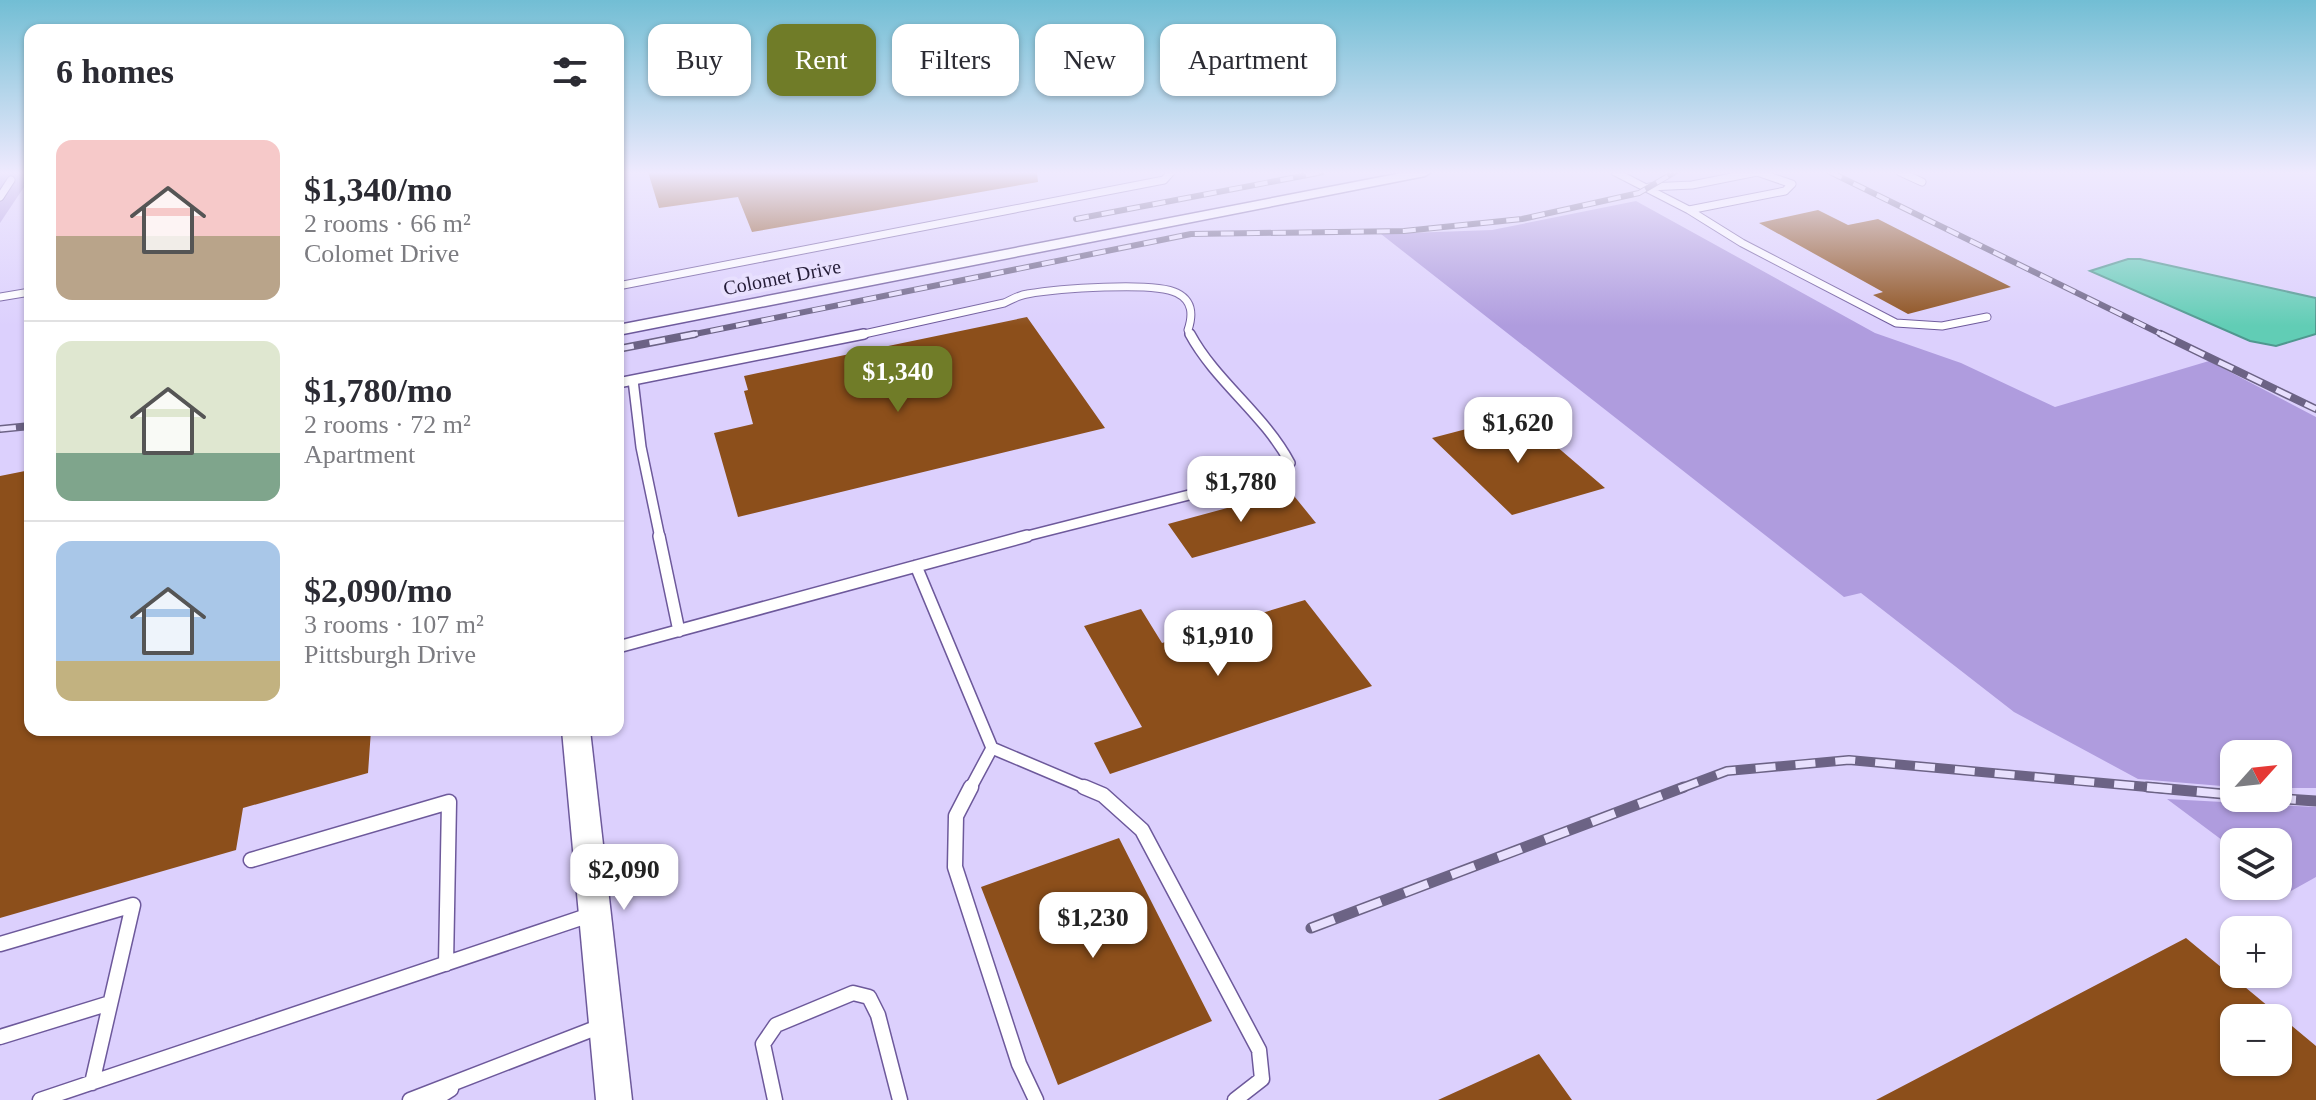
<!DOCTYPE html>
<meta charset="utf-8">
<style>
:root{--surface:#fff;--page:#f7f7f7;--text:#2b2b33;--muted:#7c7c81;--line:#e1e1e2;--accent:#707c28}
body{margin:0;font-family:"Times New Roman",serif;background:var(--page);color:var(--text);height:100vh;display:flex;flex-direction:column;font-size:30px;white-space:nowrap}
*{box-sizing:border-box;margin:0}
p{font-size:26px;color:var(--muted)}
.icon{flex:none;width:44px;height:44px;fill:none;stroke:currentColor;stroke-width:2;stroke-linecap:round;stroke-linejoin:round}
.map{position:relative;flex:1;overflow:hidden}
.details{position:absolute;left:24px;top:24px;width:600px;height:712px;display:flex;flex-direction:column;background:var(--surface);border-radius:16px;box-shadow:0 2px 6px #0004}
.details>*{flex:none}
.banner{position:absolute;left:648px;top:24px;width:760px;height:72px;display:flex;gap:16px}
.needle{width:52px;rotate:63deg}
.tools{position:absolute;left:2220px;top:740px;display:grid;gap:16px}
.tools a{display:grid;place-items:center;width:72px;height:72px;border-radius:16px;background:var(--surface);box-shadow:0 2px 6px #0004;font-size:40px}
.price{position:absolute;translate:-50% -68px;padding:0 18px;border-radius:16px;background:#fff;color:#222;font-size:26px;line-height:52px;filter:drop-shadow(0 2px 4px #0008)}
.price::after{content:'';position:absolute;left:50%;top:48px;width:24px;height:18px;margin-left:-12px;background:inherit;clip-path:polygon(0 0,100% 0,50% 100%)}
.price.active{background:var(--accent);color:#fff}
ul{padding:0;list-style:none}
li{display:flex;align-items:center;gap:24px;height:200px;padding:0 32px}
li+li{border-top:2px solid var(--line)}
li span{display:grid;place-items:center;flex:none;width:224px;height:160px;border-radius:16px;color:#555}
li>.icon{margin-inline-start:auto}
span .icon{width:96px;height:96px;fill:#fffc;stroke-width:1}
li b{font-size:34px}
h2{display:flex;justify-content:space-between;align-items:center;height:96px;padding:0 32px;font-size:34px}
.pill{padding:0 28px;border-radius:16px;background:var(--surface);box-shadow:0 2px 6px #0004;font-size:28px;line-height:72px}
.pill.active{background:var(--accent);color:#fff}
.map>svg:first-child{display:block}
.green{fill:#af9cde}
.water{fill:#61cdb5;stroke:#4f988f;stroke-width:2}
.building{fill:#8c4f1b;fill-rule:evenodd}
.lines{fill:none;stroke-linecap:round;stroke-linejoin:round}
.service-far3-casing{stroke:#6d599b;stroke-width:9}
.service-far2-casing{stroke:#6d599b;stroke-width:12}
.service-far1-casing{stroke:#6d599b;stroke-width:14}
.service-casing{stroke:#6d599b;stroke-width:17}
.minor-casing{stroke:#6d599b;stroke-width:3}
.tertiary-casing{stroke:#6d599b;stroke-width:3}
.service-far3{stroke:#fff;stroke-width:7}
.service-far2{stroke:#fff;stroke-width:9}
.service-far1{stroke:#fff;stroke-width:11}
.service{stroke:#fff;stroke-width:14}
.minor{fill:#fff;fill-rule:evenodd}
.tertiary{fill:#fff;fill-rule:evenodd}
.rail-far3-casing{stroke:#6c6385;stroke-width:6}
.rail-far2-casing{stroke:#6c6385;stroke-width:8}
.rail-far1-casing{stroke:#6c6385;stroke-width:10}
.rail-casing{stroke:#6c6385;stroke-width:11}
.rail-far3{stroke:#e8e0fe;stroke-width:4;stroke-dasharray:13;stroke-linecap:butt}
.rail-far2{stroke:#e8e0fe;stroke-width:5;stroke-dasharray:16;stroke-linecap:butt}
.rail-far1{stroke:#e8e0fe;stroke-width:7;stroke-dasharray:20;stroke-linecap:butt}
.rail{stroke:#e8e0fe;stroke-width:8;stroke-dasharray:25;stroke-linecap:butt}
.labels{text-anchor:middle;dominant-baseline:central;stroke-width:8;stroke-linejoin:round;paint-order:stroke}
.far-street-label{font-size:20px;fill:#241c37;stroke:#e8e0fe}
</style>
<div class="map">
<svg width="2316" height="1100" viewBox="0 0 2316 1100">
<rect width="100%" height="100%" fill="#dcd0fd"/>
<path class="green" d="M0,172H30V178L0,223Z
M1636,201L1875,333L1961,363L2055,407L2209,361L2316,417V788H2278V754H2234V787L2138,779L2014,712L1861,593L1844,597L1381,234L1492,230Z
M2167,799L2316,807V877L2291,891L2278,881V842H2234V849Z"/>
<path class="water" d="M2128,259H2140L2316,298V334L2276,346L2250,341L2090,271Z"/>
<path class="building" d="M648,172H1037L1038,182L752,232L738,197L659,208Z
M1818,210L1848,225L1878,219L2011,287L1908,314L1873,295L1883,292L1759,223Z
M1027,317L1105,428L738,517L714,433L753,424L744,391L748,390L744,376Z
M1520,415L1605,488L1512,515L1432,438Z
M30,470V730H371L368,773L243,808L236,850L0,918V476Z
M1290,491L1316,523L1192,558L1168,524Z
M1305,600L1372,686L1110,774L1094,743L1142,727L1084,626L1141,609L1162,643Z
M1119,838L1212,1021L1058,1085L981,887Z
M2186,938L2316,1046V1100H1876ZM2234,1018H2278V1062H2234Z
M1539,1054L1572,1100H1438Z"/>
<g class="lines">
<g class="service-far3-casing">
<path id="service-far3" d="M1615,172L1689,210L1785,191L1792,184L1757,172L1692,185L1649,187
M1900,172L1922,182
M0,197L11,180
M1689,210L1742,243L1896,323L1942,326L1987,317
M618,286L1164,180L1171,172
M0,297L30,292
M855,336L1004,303C1011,300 1019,295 1027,294C1056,289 1154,281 1177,293C1193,301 1193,315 1188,330L1191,336"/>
</g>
<g class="service-far2-casing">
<path id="service-far2" d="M633,380L641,447L660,538
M618,383L864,334
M1019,538L1268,475L1290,463C1264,414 1216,382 1190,334"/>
</g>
<g class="service-far1-casing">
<path id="service-far1" d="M659,536L679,631
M916,566L992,748L1089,789
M618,647L1027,536
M970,789L992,748"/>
</g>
<g class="service-casing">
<path id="service" d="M971,787L956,816L955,867L1019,1064L1036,1100
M1084,787L1103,795L1142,830L1259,1050L1262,1079L1235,1100
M251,860L449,802L446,964
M0,944L133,905L92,1083
M0,1037L110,1003
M40,1100L590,915
M410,1100L601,1026
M434,1100L451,1089
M775,1100L763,1044L776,1025L853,993L869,997L878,1015L900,1100"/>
</g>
<g class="minor-casing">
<path id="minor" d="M1407,172H1431L1425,176L618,335V325Z"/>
</g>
<g class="tertiary-casing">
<path id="tertiary" d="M562,730H590L632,1100H596Z"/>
</g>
<use href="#service-far3" class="service-far3"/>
<use href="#service-far2" class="service-far2"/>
<use href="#service-far1" class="service-far1"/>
<use href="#service" class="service"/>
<use href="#minor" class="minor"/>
<use href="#tertiary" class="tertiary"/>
<g class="rail-far3-casing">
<path id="rail-far3" d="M1830,172L2165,336
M1076,219L1323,172
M685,336L1191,234L1404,231L1522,219L1639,193L1675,172"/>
</g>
<g class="rail-far2-casing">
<path id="rail-far2" d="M2161,334L2316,409
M618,349L695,334
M0,429L30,426"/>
</g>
<g class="rail-far1-casing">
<path id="rail-far1" d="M1679,789L1727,771L1849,760L2169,789"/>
</g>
<g class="rail-casing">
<path id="rail" d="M2147,787L2234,795
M2271,798L2316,801
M1311,928L1684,787"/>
</g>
<use href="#rail-far3" class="rail-far3"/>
<use href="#rail-far2" class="rail-far2"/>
<use href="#rail-far1" class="rail-far1"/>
<use href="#rail" class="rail"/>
</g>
<linearGradient id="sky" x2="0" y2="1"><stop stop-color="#72bed4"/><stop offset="0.53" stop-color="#efeafe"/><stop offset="1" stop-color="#efeafe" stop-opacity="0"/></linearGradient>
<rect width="2316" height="326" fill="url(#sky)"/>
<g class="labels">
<g class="far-street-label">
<text transform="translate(782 277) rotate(-11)">Colomet Drive</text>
</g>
</g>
</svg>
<div class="tools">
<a><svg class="needle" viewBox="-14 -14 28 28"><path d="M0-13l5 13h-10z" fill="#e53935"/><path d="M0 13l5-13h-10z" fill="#7c7c81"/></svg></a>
<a><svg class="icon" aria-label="layers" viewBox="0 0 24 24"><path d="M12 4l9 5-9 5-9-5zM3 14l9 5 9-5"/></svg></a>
<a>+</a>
<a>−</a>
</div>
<b class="price active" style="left:898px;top:414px">$1,340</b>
<b class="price" style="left:1518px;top:465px">$1,620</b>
<b class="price" style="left:1241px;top:524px">$1,780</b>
<b class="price" style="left:1218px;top:678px">$1,910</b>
<b class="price" style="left:624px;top:912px">$2,090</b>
<b class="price" style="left:1093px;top:960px">$1,230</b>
<div class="banner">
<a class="pill">Buy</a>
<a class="pill active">Rent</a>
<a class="pill">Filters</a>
<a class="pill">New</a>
<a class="pill">Apartment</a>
</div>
<section class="details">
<h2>6 homes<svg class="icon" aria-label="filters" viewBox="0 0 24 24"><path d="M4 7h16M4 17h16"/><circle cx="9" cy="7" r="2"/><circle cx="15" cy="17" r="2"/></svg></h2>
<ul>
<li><span style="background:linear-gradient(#f6c9c9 60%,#b9a48a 0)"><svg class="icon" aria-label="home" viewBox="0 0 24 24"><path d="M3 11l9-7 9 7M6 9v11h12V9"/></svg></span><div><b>$1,340/mo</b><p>2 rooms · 66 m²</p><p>Colomet Drive</p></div></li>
<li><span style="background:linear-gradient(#dfe7d0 70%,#7fa58c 0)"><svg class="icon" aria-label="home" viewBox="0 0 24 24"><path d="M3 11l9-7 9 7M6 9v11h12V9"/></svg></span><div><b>$1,780/mo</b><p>2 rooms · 72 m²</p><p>Apartment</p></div></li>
<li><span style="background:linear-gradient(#a9c7e8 75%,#c2b280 0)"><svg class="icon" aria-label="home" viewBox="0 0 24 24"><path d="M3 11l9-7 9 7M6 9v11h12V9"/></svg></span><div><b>$2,090/mo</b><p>3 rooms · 107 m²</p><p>Pittsburgh Drive</p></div></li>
</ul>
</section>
</div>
